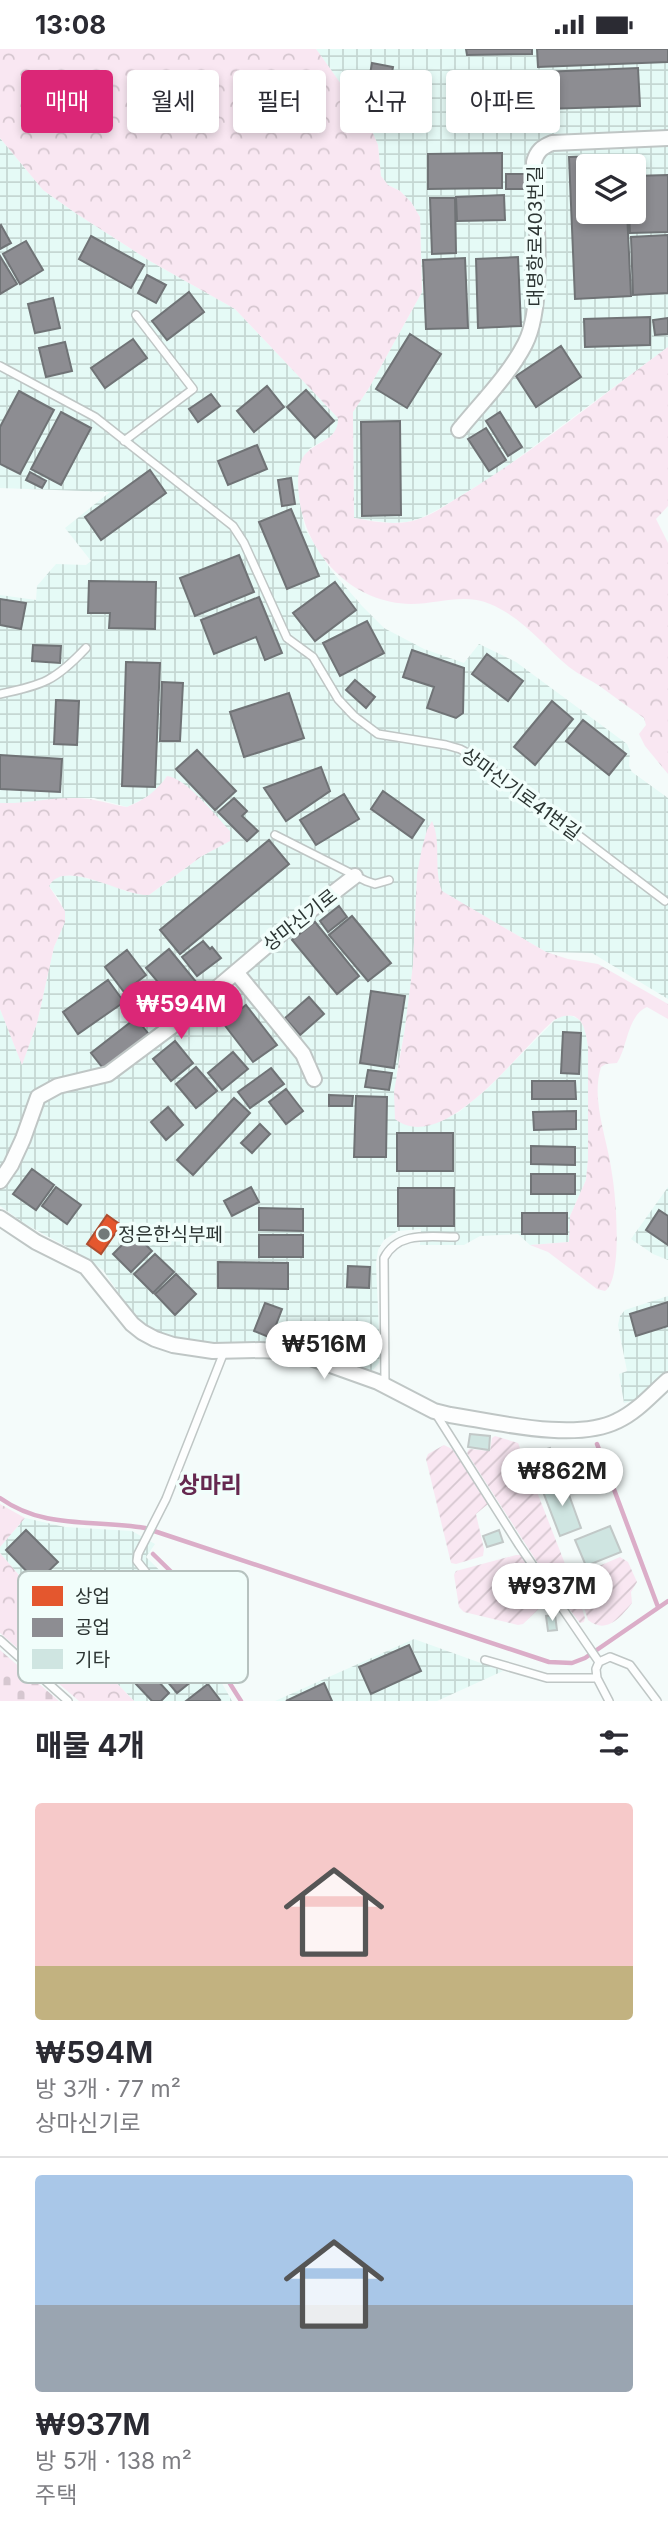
<!DOCTYPE html>
<html lang="ko">
<meta charset="utf-8">
<style>
:root{--surface:#fff;--page:#f2f2f3;--text:#2b2b33;--muted:#7c7c81;--line:#e1e1e2;--accent:#db2777}
body{margin:0;font-family:Inter,"Noto Sans KR",sans-serif;background:var(--page);color:var(--text);height:100vh;display:flex;flex-direction:column;font-size:26px;white-space:nowrap}
*{box-sizing:border-box;margin:0}
p{font-size:23px;color:var(--muted)}
.icon{flex:none;width:38px;height:38px;fill:none;stroke:currentColor;stroke-width:2;stroke-linecap:round;stroke-linejoin:round}
.map{position:relative;height:1652px;overflow:hidden}
.side{display:flex;flex-direction:column;background:var(--surface);flex:1}
.side>*{flex:none}
.hud{position:absolute;left:21px;top:21px;width:626px;height:63px;display:flex;gap:14px}
.controls{position:absolute;left:576px;top:105px;display:grid;gap:14px}
.controls a{display:grid;place-items:center;width:70px;height:70px;border-radius:7px;background:var(--surface);box-shadow:0 4px 10px #0003;font-size:35px}
.price{position:absolute;translate:-50% -60px;padding:0 16px;border-radius:24px;background:#fff;color:#222;font-size:23px;line-height:46px;filter:drop-shadow(0 2px 4px #0008)}
.price::after{content:'';position:absolute;left:50%;top:42px;width:21px;height:16px;margin-left:-10px;background:inherit;clip-path:polygon(0 0,100% 0,50% 100%)}
.price.active{background:var(--accent);color:#fff}
ul{padding:0;list-style:none}
li{display:grid;align-content:center;gap:14px;height:371px;padding:0 35px}
li+li{border-top:2px solid var(--line)}
li span{display:grid;place-items:center;height:217px;border-radius:7px;color:#555}
li>.icon{margin-inline-start:auto}
span .icon{width:126px;height:126px;fill:#fffc;stroke-width:1}
li b{font-size:30px}
h2{display:flex;justify-content:space-between;align-items:center;height:84px;padding:0 35px;font-size:30px}
.tag{padding:0 24px;border-radius:7px;background:var(--surface);box-shadow:0 4px 10px #0003;font-size:24px;line-height:63px}
.tag.active{background:var(--accent);color:#fff}
.status{display:flex;justify-content:space-between;align-items:center;height:49px;padding:0 35px;background:var(--surface);direction:ltr}
.status svg{height:19px;fill:currentColor}
.map>svg:first-child{display:block}
.industrial{fill:url(#industrial-grid);fill-rule:evenodd}
.forest{fill:url(#forest-crowns)}
.cemetery{fill:url(#cemetery-stones)}
.garden{fill:url(#garden-furrows)}
.shops{fill:#e4572e;stroke:#ad4d30;stroke-width:2}
.industry{fill:#8d8d92;stroke:#707376;stroke-width:2}
.lines{fill:none;stroke-linecap:round;stroke-linejoin:round}
.stream{stroke:#dbadc8;stroke-width:4.5}
.building{fill:#cfe5e1;stroke:#c1c8c7;stroke-width:2}
.service-casing{stroke:#bfc6c5;stroke-width:10}
.minor-casing{stroke:#bfc6c5;stroke-width:18}
.service{stroke:#fdfefe;stroke-width:7}
.minor{stroke:#fdfefe;stroke-width:14}
.poi-dot{fill:#727a79;stroke:#f1fefb;stroke-width:2.5}
.labels{text-anchor:middle;dominant-baseline:central;stroke-width:7;stroke-linejoin:round;paint-order:stroke}
.street-label{font-size:19px;fill:#2c3533;stroke:#f1fefb}
.poi-label{font-size:19px;fill:#2c3533;stroke:#f1fefb;text-anchor:start}
.quarter-label{font-size:23px;font-weight:bold;fill:#65284f;stroke:#f1fefb}
.key{fill:#f1fefb;stroke:#b6c2bf;stroke-width:2}
.key-label{font-size:19px;fill:#2c3533}
</style>
<div class="status"><b>13:08</b><svg viewBox="0 0 49 12"><path d="M0 12V9h3v3zM5 12V6h3v6zM10 12V3h3v9zM15 12V0h3v12zM26 1h20v11H26zM47 4h2v5h-2z"/></svg></div>
<div class="map">
<svg width="668" height="1652" viewBox="0 0 668 1652">
<defs>
<pattern id="industrial-grid" width="8" height="8" patternUnits="userSpaceOnUse" patternTransform="scale(1.75)"><rect width="8" height="8" fill="#e5faf6"/><path d="M0 4h8M4 0v8" fill="none" stroke="#c5d7d3"/></pattern>
<pattern id="forest-crowns" width="20" height="18" patternUnits="userSpaceOnUse" patternTransform="scale(1.75)"><rect width="20" height="18" fill="#f9e7f2"/><path d="M2 6a3 3 0 1 1 6 0M12 15a3 3 0 1 1 6 0" fill="none" stroke="#d6c7d0"/></pattern>
<pattern id="cemetery-stones" width="16" height="16" patternUnits="userSpaceOnUse" patternTransform="scale(1.75)"><rect width="16" height="16" fill="#f9e7f2"/><path d="M2 7V4a2 2 0 0 1 4 0v3zM10 15v-3a2 2 0 0 1 4 0v3z" fill="#d6c7d0"/></pattern>
<pattern id="garden-furrows" width="10" height="10" patternUnits="userSpaceOnUse" patternTransform="scale(1.75)"><rect width="10" height="10" fill="#f9e7f2"/><path d="M-1 1l2-2M0 10L10 0M9 11l2-2" fill="none" stroke="#d6c7d0"/></pattern>
</defs>
<rect width="100%" height="100%" fill="#f4fbfa"/>
<path class="industrial" d="M316,0H668V298L498,424L439,460L421,469L407,473L391,474L354,469L353,363L369,339L422,243L420,168L411,153L400,142L388,136L381,127L378,96L368,73ZM588,117H634V163H588Z
M0,89L43,141L77,165L150,212L235,260L338,369V379L333,386L309,400L298,429L299,449L305,480L331,521L362,557L384,579L424,600L464,614L479,595L516,613L627,695L630,702L629,717L632,723L668,749V950L592,904L546,903L441,842L437,829L436,812L417,825L413,916L405,979L396,1027L441,1072L459,1063L488,1039L555,971L564,966L572,967L580,971L585,980L588,997V1110L586,1131L570,1167V1193L530,1196L518,1185L480,1187L464,1196H420L421,1180L398,1182L384,1191L378,1201L376,1214L380,1305L379,1314L373,1321L364,1322L322,1305L290,1296L202,1295L178,1292L159,1285L137,1271L103,1221L78,1204L25,1175L0,1157V960L22,1015L37,974L54,898L65,872L61,853L49,837L53,829L60,826L77,827L109,835L128,843L149,846L202,807L229,792L167,727L159,739L151,746L127,758L94,749H72L26,755L0,754V546L36,551L37,537L56,515L86,516L91,512L65,479L110,443L0,439Z
M668,1138V1211L653,1205L631,1190Z
M668,1247V1322L637,1351L624,1354L619,1325L627,1322L618,1276L620,1267L625,1261Z
M25,1469L65,1478L132,1482L155,1495L146,1508L186,1547L192,1560L202,1599L232,1652H134L72,1588L0,1504V1498Z
M414,1590L503,1622L437,1652H275Z"/>
<path class="forest" d="M0,0H316L319,4L368,73L378,96L381,127L388,136L400,142L411,153L420,168L422,243L369,339L353,363L354,469C372,472 390,476 407,473C428,470 447,455 464,445C536,401 601,347 668,298V457L656,470L668,494V725L645,697L639,685L646,676L644,669C629,659 615,648 601,638C591,631 579,626 569,618C544,597 522,568 490,555C463,544 439,555 411,555C351,554 305,504 299,447C298,436 297,421 302,410C312,392 339,393 338,369L235,260L150,212L77,165L43,141L0,89Z
M167,727C186,729 216,767 230,782V792L202,807L149,846C124,848 64,808 49,837L65,862V873L54,898L37,974L22,1016L0,960V754C25,755 48,749 72,749C92,748 108,755 127,758C144,751 156,743 167,727Z
M432,772C442,794 433,819 442,842L546,903L568,910L598,915L668,955V970L647,958C627,967 628,997 617,1014L606,1015L601,1018C598,1028 597,1039 598,1050C600,1076 609,1100 612,1125C616,1147 623,1230 605,1242L597,1240L548,1203L530,1196L569,1193L570,1167L586,1131L588,1110V997C585,976 580,958 554,971C522,998 444,1108 395,1070L394,1043L405,979L413,916L417,825L422,799L427,781Z
M0,1455L25,1469L0,1498Z
M0,1504L72,1588L134,1652H79L0,1584Z"/>
<path class="cemetery" d="M0,1601L59,1652H0Z"/>
<path class="garden" d="M495,1387L518,1394L581,1556L585,1569L584,1573L580,1574L557,1544L467,1404L469,1400L490,1402L492,1389Z
M444,1396L452,1400L487,1450L488,1455L476,1465L484,1500L483,1507L456,1515L451,1514L426,1410L428,1405Z
M516,1506H520C530,1516 548,1538 547,1552L523,1575L518,1576L464,1563L459,1558L454,1526L456,1522Z
M620,1508L628,1513L637,1533L631,1543L632,1554C621,1568 606,1586 588,1571L575,1530L576,1527Z"/>
<path class="shops" d="M107,1166L121,1176L101,1205L87,1195Z"/>
<path class="industry" d="M466,0H532V5L467,6Z
M537,0H668V13L538,18Z
M372,14L393,18L387,51L366,48Z
M638,19L640,57L544,60L542,23Z
M502,104V139L428,140V105Z
M625,106V117H588V163H627L631,247L575,250L569,108Z
M506,125H525V140H506Z
M668,126V183L630,184L629,163H634V127Z
M504,146L505,171L457,172L456,148Z
M430,149H455L456,204L432,205Z
M1,176L11,194L0,200V177Z
M668,186V244L633,246L631,188Z
M91,187L144,216L131,239L79,210Z
M26,192L43,221L20,235L3,205Z
M0,207L17,235L0,245Z
M518,208L521,277L478,279L476,210Z
M465,209L468,279L426,280L423,211Z
M147,226L166,236L156,254L138,244Z
M189,243L204,263L167,291L152,272Z
M53,249L60,279L35,284L28,255Z
M650,268V296L585,298L584,270Z
M668,269V285L655,286L653,271Z
M410,285L441,305L407,359L376,340Z
M133,290L147,309L105,339L91,319Z
M65,293L72,322L46,328L39,299Z
M561,297L581,328L536,358L516,327Z
M267,337L284,358L254,383L237,362Z
M306,341L334,372L315,389L287,358Z
M19,342L54,361L20,425L0,415V378Z
M211,345L220,357L198,373L189,360Z
M61,363L91,379L61,436L31,420Z
M500,363L522,398L508,407L486,372Z
M400,372L401,466L362,467L361,373Z
M486,379L506,411L489,422L468,390Z
M257,396L267,420L228,436L218,412Z
M150,421L166,444L101,491L85,468Z
M30,423L46,432L42,439L26,431Z
M291,429L295,455L282,457L278,431Z
M291,460L319,527L287,540L259,473Z
M239,506L254,543L195,567L180,529Z
M89,532L156,533L155,580L109,579L110,564H88Z
M335,533L356,561L315,592L293,564Z
M259,548L282,604L265,611L256,588L214,605L201,571Z
M0,550L26,554L21,580L0,576Z
M367,572L384,604L340,627L323,594Z
M33,596L61,597L60,614L32,612Z
M412,601L464,619L463,664L456,669L427,659L434,638L403,628Z
M487,605L523,632L508,652L472,625Z
M126,613L160,614L155,738L122,737Z
M355,631L375,648L366,659L346,641Z
M162,633L183,634L180,692H160Z
M289,644L304,689L244,708L230,663Z
M56,651L79,652L77,696L54,695Z
M552,652L573,670L535,716L514,698Z
M583,671L626,705L609,726L566,692Z
M197,701L236,742L215,761L176,720Z
M0,706L62,710L60,743L0,740Z
M321,718L330,742L286,772L264,739Z
M383,742L424,771L412,789L371,760Z
M344,745L359,770L316,796L300,771Z
M234,749L247,762L242,767L258,782L247,792L218,763Z
M269,791L289,815L180,905L160,881Z
M339,857L347,868L328,883L320,872Z
M352,867L391,914L368,932L329,886Z
M315,873L359,927L337,945L292,891Z
M203,892L210,900L212,898L221,909L197,927L182,908Z
M169,900L202,940L179,958L146,919Z
M127,901L146,926L124,943L105,918Z
M108,931L124,953L78,985L63,963Z
M371,942L405,947L394,1019L360,1014Z
M309,948L324,965L300,986L285,969Z
M246,956L277,996L253,1013L223,974Z
M136,969L151,988L106,1023L91,1004Z
M563,983L581,984L579,1025L561,1024Z
M175,992L193,1014L171,1032L153,1010Z
M233,1003L248,1020L222,1041L208,1024Z
M196,1018L217,1042L196,1059L176,1035Z
M271,1019L284,1035L250,1059L238,1043Z
M368,1021L392,1024L389,1041L365,1038Z
M532,1032H575L576,1050H532Z
M286,1040L303,1062L286,1075L269,1053Z
M329,1046L353,1047L352,1057H329Z
M356,1047L387,1048L386,1108H354Z
M234,1049L250,1064L193,1126L177,1111Z
M168,1058L183,1076L166,1091L151,1073Z
M576,1062V1080L534,1081L533,1063Z
M260,1075L270,1085L252,1104L241,1094Z
M397,1084H453V1122H397Z
M531,1097L575,1098V1116L531,1115Z
M32,1120L54,1136L36,1161L13,1145Z
M531,1125H575V1145H531Z
M56,1138L81,1156L67,1175L42,1157Z
M251,1138L259,1153L232,1167L224,1152Z
M398,1139H454V1177H398Z
M259,1159L303,1160V1182L259,1181Z
M659,1161L668,1167V1196L646,1181Z
M522,1164H567V1185H522Z
M134,1184L152,1202L131,1223L113,1205Z
M259,1186H303V1208H259Z
M155,1205L174,1223L153,1244L134,1225Z
M218,1213L288,1214V1240L218,1239Z
M348,1217L370,1218L369,1239L347,1238Z
M176,1225L196,1245L175,1266L155,1245Z
M668,1253V1277L636,1287L630,1265Z
M265,1254L282,1260L271,1289L254,1282Z
M26,1481L58,1513L37,1533L6,1501Z
M409,1596L421,1622L371,1645L359,1618Z
M196,1605L208,1619L177,1644L165,1630Z
M147,1620L169,1644L161,1652H152L134,1633Z
M324,1634L332,1652H286Z
M208,1635L220,1651L218,1652H186Z"/>
<g class="lines">
<path class="stream" d="M597,1395L658,1558
M0,1449C45,1481 93,1470 145,1479L549,1613L572,1614L585,1609L668,1552
M153,1505L200,1551C209,1565 207,1583 212,1598C219,1618 230,1635 241,1652"/>
</g>
<path class="building" d="M470,1385L490,1387L489,1401L468,1398Z
M550,1399L559,1424L537,1431L529,1406Z
M564,1432L581,1479L560,1487L542,1440Z
M610,1477L621,1503L586,1517L575,1491Z
M499,1481L503,1493L487,1498L483,1487Z
M555,1566L557,1581L548,1582L546,1567Z"/>
<g class="lines">
<g class="service-casing">
<path id="service" d="M0,317L95,368L233,477L244,494L287,589L313,608L338,650L354,667L378,685L446,696L460,700L477,709L665,852
M124,392L193,340L136,266
M0,645C43,636 55,632 86,599
M275,786L366,832L375,835L389,831
M385,1336L384,1209C398,1182 429,1188 455,1188
M436,1365L519,1496L599,1613
M183,1570L137,1512L138,1505L166,1450L224,1303
M0,1591L68,1652
M485,1611L547,1629H597L596,1620L599,1613L610,1608L630,1616L657,1652
M597,1629L609,1652"/>
</g>
<g class="minor-casing">
<path id="minor" d="M459,381C481,354 509,326 525,295C546,255 535,160 534,113C537,102 542,98 552,94L668,89
M236,923L303,1005L314,1030
M0,1132L11,1116L23,1090L38,1048L58,1037L108,1025L171,978L289,878L355,827
M0,1169L36,1193L86,1218L132,1275L142,1283L155,1290L173,1296L213,1302L260,1301L294,1303L378,1333L434,1362L450,1366C496,1373 575,1393 617,1372C637,1363 652,1345 668,1331"/>
</g>
<use href="#service" class="service"/>
<use href="#minor" class="minor"/>
</g>
<circle class="poi-dot" cx="104" cy="1185" r="7"/>
<g class="labels">
<g class="street-label">
<text transform="translate(535 187) rotate(-90)">대명항로403번길</text>
<text transform="translate(521 745) rotate(36)">상마신기로41번길</text>
<text transform="translate(300 871) rotate(-38)">상마신기로</text>
</g>
<g class="poi-label">
<text x="118" y="1185">정은한식부페</text>
</g>
<g class="quarter-label">
<text x="210" y="1436">상마리</text>
</g>
</g>
<rect x="18" y="1522" width="230" height="112" rx="10" class="key"/>
<rect x="32" y="1537" width="31" height="20" fill="#e4572e"/>
<rect x="32" y="1569" width="31" height="19" fill="#8d8d92"/>
<rect x="32" y="1600" width="31" height="20" fill="#cfe5e1"/>
<g class="key-label">
<text x="75" y="1554">상업</text>
<text x="75" y="1585">공업</text>
<text x="75" y="1617">기타</text>
</g>
</svg>
<div class="controls">
<a><svg class="icon" aria-label="layers" viewBox="0 0 24 24"><path d="M12 4l9 5-9 5-9-5zM3 14l9 5 9-5"/></svg></a>
</div>
<b class="price active" style="left:181px;top:992px">₩594M</b>
<b class="price" style="left:324px;top:1332px">₩516M</b>
<b class="price" style="left:562px;top:1459px">₩862M</b>
<b class="price" style="left:552px;top:1574px">₩937M</b>
<div class="hud">
<a class="tag active">매매</a>
<a class="tag">월세</a>
<a class="tag">필터</a>
<a class="tag">신규</a>
<a class="tag">아파트</a>
</div>
</div>
<section class="side">
<h2>매물 4개<svg class="icon" aria-label="filters" viewBox="0 0 24 24"><path d="M4 7h16M4 17h16"/><circle cx="9" cy="7" r="2"/><circle cx="15" cy="17" r="2"/></svg></h2>
<ul>
<li><span style="background:linear-gradient(#f6c9c9 75%,#c2b280 0)"><svg class="icon" aria-label="home" viewBox="0 0 24 24"><path d="M3 11l9-7 9 7M6 9v11h12V9"/></svg></span><div><b>₩594M</b><p>방 3개 · 77 m²</p><p>상마신기로</p></div></li>
<li><span style="background:linear-gradient(#a9c7e8 60%,#9aa5b1 0)"><svg class="icon" aria-label="home" viewBox="0 0 24 24"><path d="M3 11l9-7 9 7M6 9v11h12V9"/></svg></span><div><b>₩937M</b><p>방 5개 · 138 m²</p><p>주택</p></div></li>
</ul>
</section>
